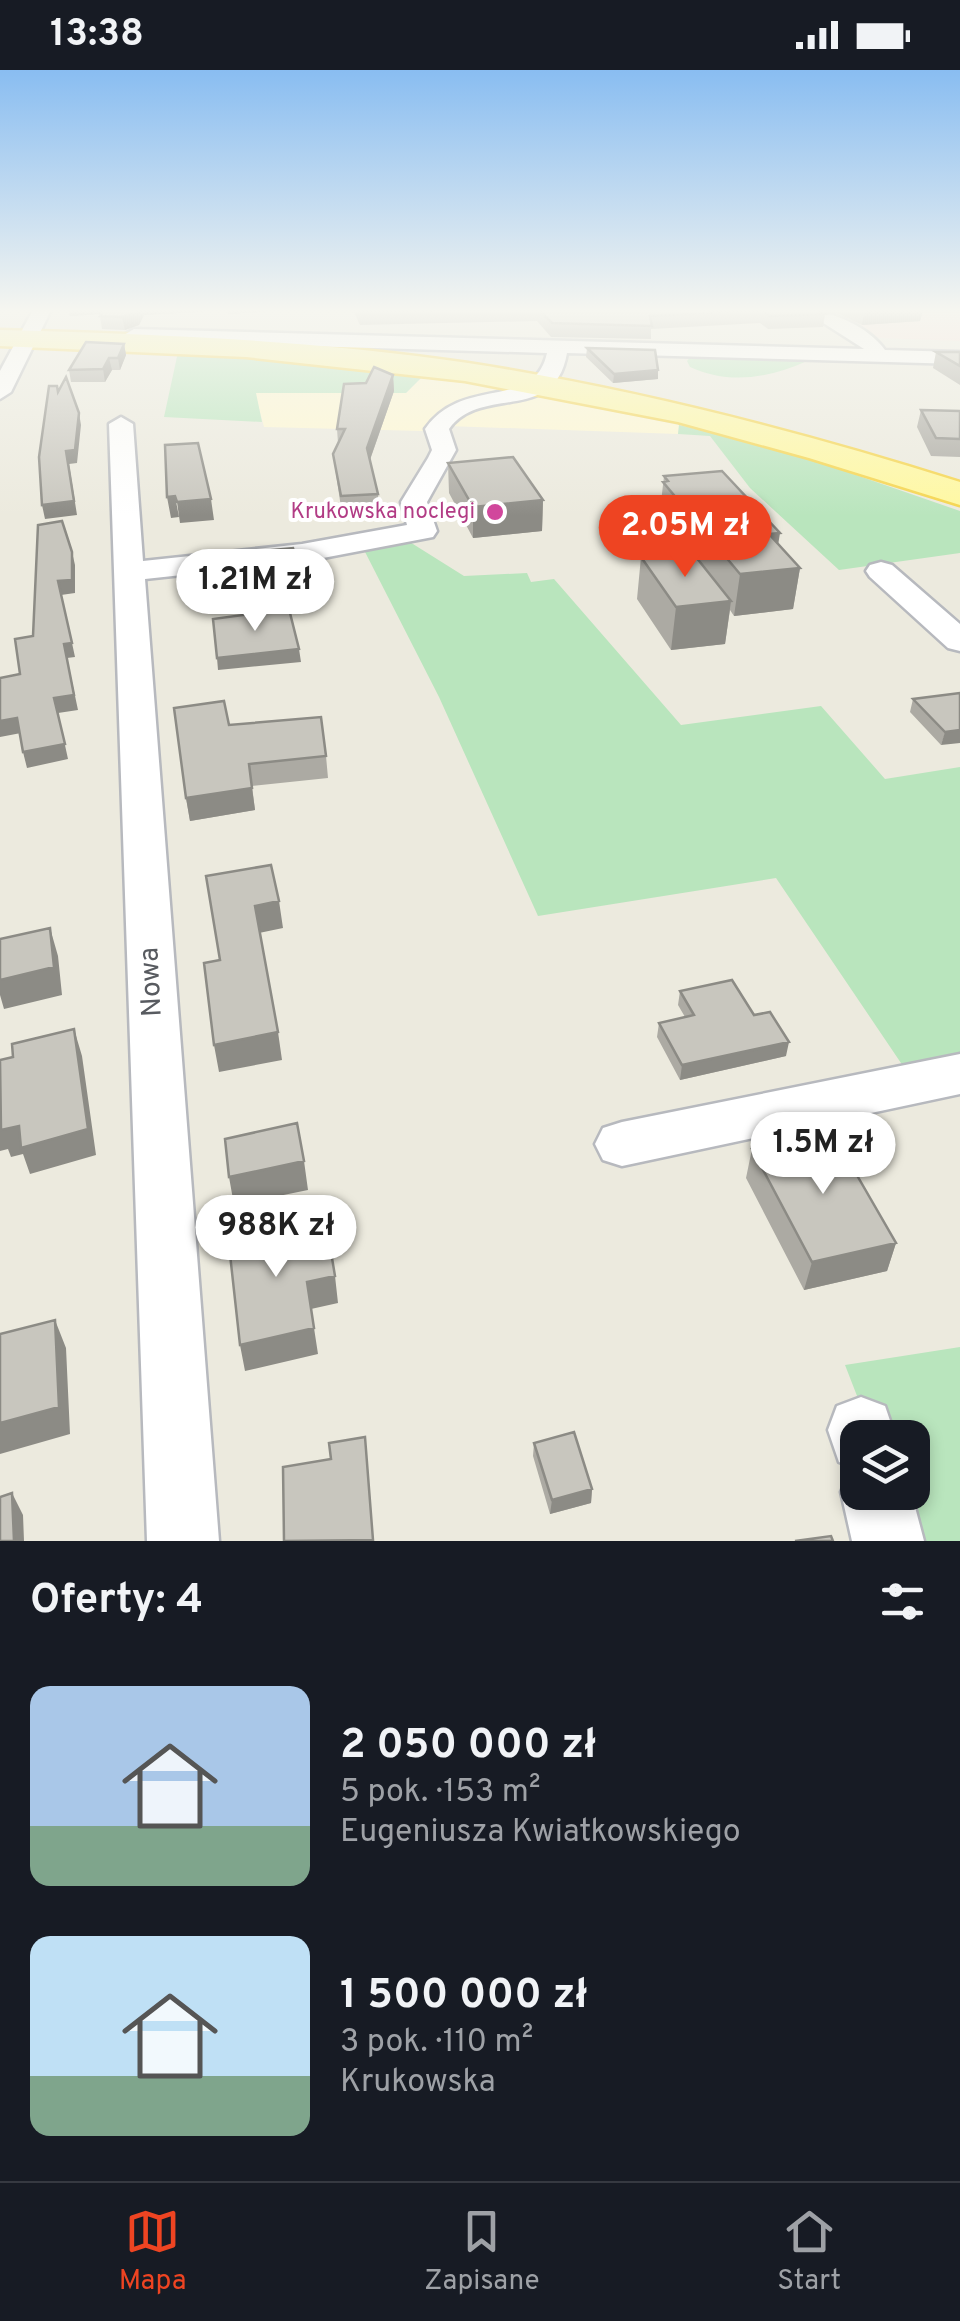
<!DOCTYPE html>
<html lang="pl">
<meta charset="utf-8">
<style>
:root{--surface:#171b24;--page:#242831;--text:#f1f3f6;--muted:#9ea1a6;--line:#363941;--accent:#e42}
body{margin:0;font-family:Overpass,sans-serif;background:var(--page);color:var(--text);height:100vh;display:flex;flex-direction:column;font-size:38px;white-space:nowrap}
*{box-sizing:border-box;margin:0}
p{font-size:32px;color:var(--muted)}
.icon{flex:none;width:55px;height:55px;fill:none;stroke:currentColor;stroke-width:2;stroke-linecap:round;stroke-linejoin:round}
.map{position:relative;height:1471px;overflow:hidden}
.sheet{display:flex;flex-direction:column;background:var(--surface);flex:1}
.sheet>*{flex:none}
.fabs{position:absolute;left:840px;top:1350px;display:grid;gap:20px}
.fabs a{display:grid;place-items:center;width:90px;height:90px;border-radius:20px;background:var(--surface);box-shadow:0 5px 15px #0003;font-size:50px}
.price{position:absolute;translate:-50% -85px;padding:0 22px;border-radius:35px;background:#fff;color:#222;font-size:32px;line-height:65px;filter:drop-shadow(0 2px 5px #0008)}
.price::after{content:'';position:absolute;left:50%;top:60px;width:30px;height:22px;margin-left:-15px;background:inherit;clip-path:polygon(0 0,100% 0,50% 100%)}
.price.selected{background:var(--accent);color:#fff}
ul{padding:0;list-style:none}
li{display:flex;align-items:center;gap:30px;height:250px;padding:0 30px}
li span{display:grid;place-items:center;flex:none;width:280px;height:200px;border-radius:20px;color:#555}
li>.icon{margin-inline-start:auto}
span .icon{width:120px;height:120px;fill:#fffc;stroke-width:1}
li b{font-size:42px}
h2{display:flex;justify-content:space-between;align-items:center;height:120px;padding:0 30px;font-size:42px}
.status{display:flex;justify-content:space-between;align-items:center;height:70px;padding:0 50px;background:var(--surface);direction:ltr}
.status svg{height:28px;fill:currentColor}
.menu{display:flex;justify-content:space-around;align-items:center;height:140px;border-top:2px solid var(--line);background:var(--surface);font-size:28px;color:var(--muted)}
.menu a{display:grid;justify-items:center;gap:5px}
.menu .selected{color:var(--accent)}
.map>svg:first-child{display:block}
.commercial{fill:#fff8d0}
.medical{fill:#fbded7}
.green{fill:#b9e5bd}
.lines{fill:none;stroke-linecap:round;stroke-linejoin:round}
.street-casing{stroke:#b7b9be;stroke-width:5}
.primary-casing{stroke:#f6d54d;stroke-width:5}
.street{fill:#fff;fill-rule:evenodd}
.primary{fill:#fff8a0;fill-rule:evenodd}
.wall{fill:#acaaa3}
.shaded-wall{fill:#8c8b85}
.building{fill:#c8c6be;stroke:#8c8b85;stroke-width:2.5}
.hotel-dot{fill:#d1479c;stroke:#fff;stroke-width:4}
.labels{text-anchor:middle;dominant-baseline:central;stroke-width:8;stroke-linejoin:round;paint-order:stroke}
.far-hotel-label{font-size:22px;fill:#b23c85;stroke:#fff;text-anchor:end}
.street-label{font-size:28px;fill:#585b60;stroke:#fff}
</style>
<div class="status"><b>13:38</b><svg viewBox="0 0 49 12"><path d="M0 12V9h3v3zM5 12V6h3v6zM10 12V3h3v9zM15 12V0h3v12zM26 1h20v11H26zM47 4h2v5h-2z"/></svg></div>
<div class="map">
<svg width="960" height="1471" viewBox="0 0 960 1471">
<rect width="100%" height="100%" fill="#eceade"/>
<path class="commercial" d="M425,304L679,355L678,364L447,356L422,361L264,357L255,323H406Z"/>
<path class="medical" d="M829,240H960V271L879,268Z"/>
<path class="green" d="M178,282L425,304L406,323H256L262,352L164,347Z
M692,285L806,289L807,291C769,308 729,315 690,297L687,291Z
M679,355L781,379L960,441V483L839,500L750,418L710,366L678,364Z
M405,469L464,506L527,503L531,512L554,509L681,655L821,636L885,709L960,697V984L903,996L776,808L538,846L439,627L363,478Z
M960,1277V1471H912L894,1423L912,1422V1368L873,1367L845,1295Z"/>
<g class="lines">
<g class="street-casing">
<path id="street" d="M33,240H51L11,322L0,329V301Z
M803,240C830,240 868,256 885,280L960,282V294L567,283C555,355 481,314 449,359L456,380L427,432L437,461L433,467L302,492L145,509L219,1471H147L109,354L121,347L133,354L143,491L302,474L407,455L401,432L428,388L432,380L425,359C464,304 534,342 547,283L134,271L124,265L134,259L864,279Z
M881,492L892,495L960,554V581L948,578L870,507L866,501L870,495Z
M960,984V1024L622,1096L603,1090L595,1074L603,1058L622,1052Z
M861,1327L885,1336L896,1368H858V1422H911L924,1471H852L841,1422L852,1397L839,1392L828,1360L837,1336Z"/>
</g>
<g class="primary-casing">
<path id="primary" d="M0,260C156,264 313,270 468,293C635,319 799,361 960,412V435L809,388L678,352L465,311L246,287L0,276Z"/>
</g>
<use href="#street" class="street"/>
<use href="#primary" class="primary"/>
</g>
<path class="wall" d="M69,240H285L228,244V240L144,245L139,255L125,260L102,259L100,246L101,244L70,246Z
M353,240H819L825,244L823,257L768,259L760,253L651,259V269L551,267L537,251L360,255Z
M822,240H923L920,251L862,255L837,243Z
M124,274L126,285L120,300H112L105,312H71L69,300Z
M587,278L658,300V309L613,313L586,287Z
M936,282H960V315L933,298Z
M393,305L394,321L370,390L378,424L379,442L342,444L333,384L338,373L337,359L366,313Z
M921,340L960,341V387L931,386L917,357Z
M448,393L543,430L542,461L473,468L449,423Z
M664,406L778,475L800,498L793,539L734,546L730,540L725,574L671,580L637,529L641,487L685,483L659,450Z
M261,481L300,504L302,527L270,531L263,504Z
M960,623L941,675L910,642L913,629Z
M229,655L326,686L328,708L252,716L255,740L190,751L186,728Z
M680,921L754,945L786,986L680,1010L657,967L659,953L685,947L678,935Z
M752,1079L896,1173L887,1201L804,1220L746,1108Z
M534,1373L592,1419L591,1433L550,1444L533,1386Z"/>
<path class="shaded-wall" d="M69,240H111L112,243L70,246Z
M138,240H228L144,245L139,255L125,260L122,247Z
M228,240H285L228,244Z
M886,240H923L920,251L862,255L864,241Z
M124,274L126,285L120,300L118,288Z
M109,288L112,300L105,312L103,299Z
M658,300V309L613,313L614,304Z
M393,305L394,321L368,395L367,378Z
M79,343L81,355L77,393L69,394L77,445L45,449L42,435L66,381Z
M175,426L179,447L171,448L167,427Z
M211,429L214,450L180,453L177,432Z
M543,430L542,461L473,468V437Z
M780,463L774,500L800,498L793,539L734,546L740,504L769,464Z
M72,482L75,495V523L61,525L58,511Z
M300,504L302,527L270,531L267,508Z
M731,531L725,574L671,580L676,537Z
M72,573L75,587L67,588L78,640L58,643L68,689L27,698L23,682L54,628L64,574Z
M299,579L301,592L218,600L217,588Z
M17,648L21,663L0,667V651Z
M960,660V673L941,675L945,662Z
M252,718L255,740L190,751L186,728Z
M279,831L283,858L259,863L255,836Z
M50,858L58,886L62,925L4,939L0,925V910Z
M74,959L82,986L96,1085L30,1104L23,1084L11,1087L8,1079L0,1081V1052Z
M278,962L282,990L219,1002L214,975Z
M789,972L786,986L680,1010L682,995Z
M304,1091L308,1120L234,1135L229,1107Z
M896,1173L887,1201L804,1220L812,1192Z
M335,1206L338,1233L311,1239L307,1212Z
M55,1250L66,1278L70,1364L0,1384V1353Z
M314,1258L318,1284L245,1301L240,1275Z
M592,1419L591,1433L550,1444L552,1430Z
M12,1423L23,1445L24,1471H14Z"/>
<path class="building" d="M104,240H138L137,242L122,247L100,246Z
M358,240H439L359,241Z
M539,240H819L825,244L770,246L762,240L650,246L652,256L552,253Z
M86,272L124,274L118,288H109L103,299L69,300Z
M587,278L655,280L658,300L614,304Z
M936,282H960V296Z
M374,297L393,305L367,378L378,424L341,426L333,384L345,359H337L344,314L366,313Z
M66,307L79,343L75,380L66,381L74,431L42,435L39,387L49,316H57L58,322Z
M921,340L960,341V369L936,368Z
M198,373L211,429L177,432L175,426L167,427L165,375Z
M513,387L543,430L473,437L448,393Z
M722,401L780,463L769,464L800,498L740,504L663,412L668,411L664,406Z
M62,451L72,482V510L58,511L72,573L64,574L74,625L54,628L65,674L23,682L17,648L0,651V608L20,604L15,569L33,566L38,455Z
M293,478L300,504L267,508L261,481Z
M692,482L731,531L676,537L641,487Z
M289,539L299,579L217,588L213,549Z
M960,623V660L945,662L913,629Z
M224,631L229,655L321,647L326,686L249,694L252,718L186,728L174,638Z
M271,795L279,831L255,836L278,962L214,975L204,893L220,890L206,806Z
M50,858L54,897L0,910V869Z
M732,910L754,945L770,942L789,972L682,995L659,953L694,945L680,921Z
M74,959L88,1059L21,1078L19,1056L1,1060L0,990L13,987L12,974Z
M297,1053L304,1091L229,1107L225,1069Z
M832,1062L896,1173L812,1192L752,1079Z
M297,1151L300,1170L328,1164L335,1206L307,1212L314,1258L240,1275L228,1166Z
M55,1250L59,1337L0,1353V1264Z
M574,1362L592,1419L552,1430L534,1373Z
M365,1367L373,1470L284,1471L283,1397L331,1389L329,1373Z
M12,1423L14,1471H0V1427Z
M831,1466L833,1471H795Z"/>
<linearGradient id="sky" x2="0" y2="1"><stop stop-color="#89bdf1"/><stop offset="0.54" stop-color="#f6f6f0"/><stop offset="1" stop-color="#f6f6f0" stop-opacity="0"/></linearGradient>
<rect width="960" height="446" fill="url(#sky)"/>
<circle class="hotel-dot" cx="495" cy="442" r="10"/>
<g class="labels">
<g class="far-hotel-label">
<text x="475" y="442">Krukowska noclegi</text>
</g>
<g class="street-label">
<text transform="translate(152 912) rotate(-93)">Nowa</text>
</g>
</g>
</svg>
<div class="fabs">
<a><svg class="icon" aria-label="layers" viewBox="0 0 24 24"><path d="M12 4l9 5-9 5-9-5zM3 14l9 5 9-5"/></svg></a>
</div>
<b class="price selected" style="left:685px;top:510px">2.05M zł</b>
<b class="price" style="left:255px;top:564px">1.21M zł</b>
<b class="price" style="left:823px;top:1127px">1.5M zł</b>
<b class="price" style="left:276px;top:1210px">988K zł</b>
</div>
<section class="sheet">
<h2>Oferty: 4<svg class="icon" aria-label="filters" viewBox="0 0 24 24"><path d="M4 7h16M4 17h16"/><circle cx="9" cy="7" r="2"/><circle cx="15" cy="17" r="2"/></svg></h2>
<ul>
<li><span style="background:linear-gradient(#a9c7e8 70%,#7fa58c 0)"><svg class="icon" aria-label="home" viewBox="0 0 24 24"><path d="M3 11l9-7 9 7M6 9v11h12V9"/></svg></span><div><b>2 050 000 zł</b><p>5 pok. · 153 m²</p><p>Eugeniusza Kwiatkowskiego</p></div></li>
<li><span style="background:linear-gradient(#bfe0f5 70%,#7fa58c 0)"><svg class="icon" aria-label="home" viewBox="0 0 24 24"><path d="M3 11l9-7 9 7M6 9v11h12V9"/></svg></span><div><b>1 500 000 zł</b><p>3 pok. · 110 m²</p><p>Krukowska</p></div></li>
</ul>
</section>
<nav class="menu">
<a class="selected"><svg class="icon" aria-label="map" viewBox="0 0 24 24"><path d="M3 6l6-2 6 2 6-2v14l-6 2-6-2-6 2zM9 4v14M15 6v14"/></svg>Mapa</a>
<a><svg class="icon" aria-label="saved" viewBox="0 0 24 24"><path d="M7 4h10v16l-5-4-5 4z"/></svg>Zapisane</a>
<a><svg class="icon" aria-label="home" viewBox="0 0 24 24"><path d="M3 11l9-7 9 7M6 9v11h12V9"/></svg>Start</a>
</nav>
